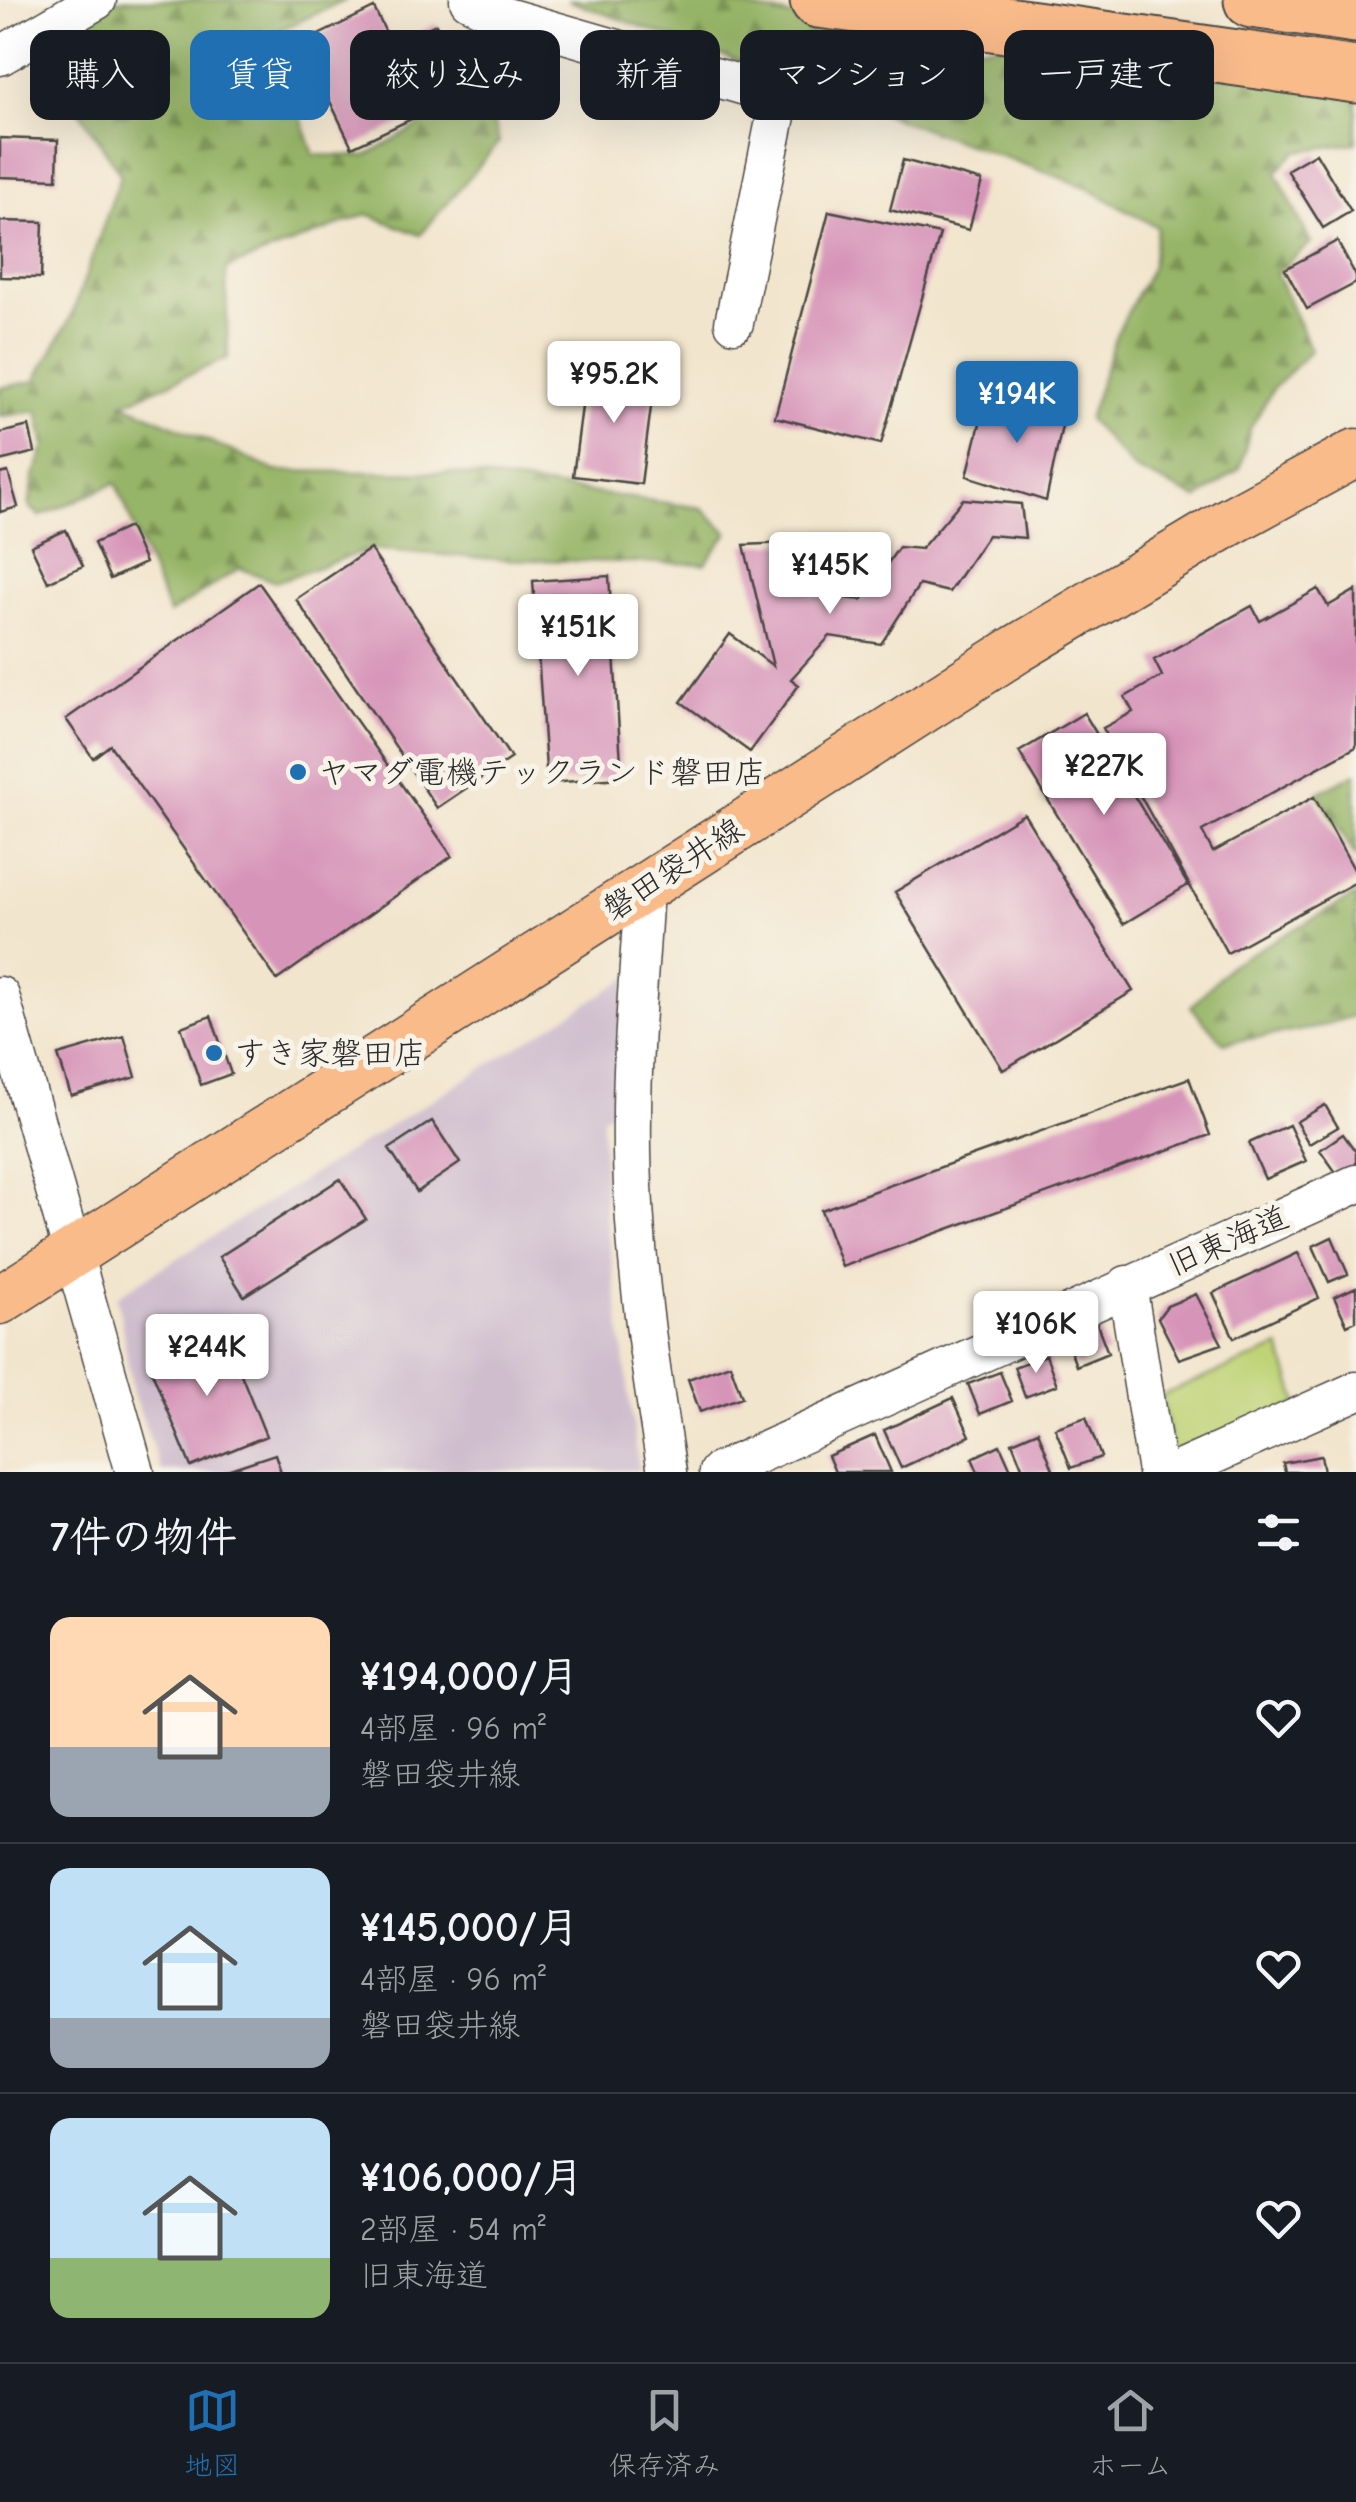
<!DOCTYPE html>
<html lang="ja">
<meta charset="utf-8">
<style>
:root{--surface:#171b24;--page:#242831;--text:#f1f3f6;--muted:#9ea1a6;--line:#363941;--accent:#1f6fb2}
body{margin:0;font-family:"Comic Neue","Klee One",sans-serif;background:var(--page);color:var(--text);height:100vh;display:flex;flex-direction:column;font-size:38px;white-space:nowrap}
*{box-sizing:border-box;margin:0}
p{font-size:32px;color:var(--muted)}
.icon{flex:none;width:55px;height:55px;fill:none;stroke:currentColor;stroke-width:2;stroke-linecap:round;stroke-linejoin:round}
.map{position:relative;height:1472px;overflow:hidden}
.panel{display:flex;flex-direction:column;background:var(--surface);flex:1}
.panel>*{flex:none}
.guide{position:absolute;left:30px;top:30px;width:1298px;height:90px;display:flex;gap:20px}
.price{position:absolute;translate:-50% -85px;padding:0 22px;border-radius:10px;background:#fff;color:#222;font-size:32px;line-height:65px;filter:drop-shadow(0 2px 5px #0008)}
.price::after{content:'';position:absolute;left:50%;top:60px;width:30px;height:22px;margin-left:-15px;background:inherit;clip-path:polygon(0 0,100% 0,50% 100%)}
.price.active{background:var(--accent);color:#fff}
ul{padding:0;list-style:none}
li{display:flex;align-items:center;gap:30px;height:250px;padding:0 50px}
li+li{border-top:2px solid var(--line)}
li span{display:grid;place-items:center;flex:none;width:280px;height:200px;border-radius:20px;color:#555}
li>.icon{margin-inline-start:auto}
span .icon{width:120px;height:120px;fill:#fffc;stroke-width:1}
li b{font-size:42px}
h2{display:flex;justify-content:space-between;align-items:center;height:120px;padding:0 50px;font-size:42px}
.pill{padding:0 35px;border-radius:20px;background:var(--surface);box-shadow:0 10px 40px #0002;font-size:35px;line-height:90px}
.pill.active{background:var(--accent);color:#fff}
.dock{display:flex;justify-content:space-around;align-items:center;height:140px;border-top:2px solid var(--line);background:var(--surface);font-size:28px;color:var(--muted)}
.dock a{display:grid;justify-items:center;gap:5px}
.dock .active{color:var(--accent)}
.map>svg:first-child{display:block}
.industrial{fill:#cfbdce}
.green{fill:#bfd376;stroke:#757f50;stroke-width:2.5}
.forest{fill:url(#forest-firs);stroke:#617049;stroke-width:2.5}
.building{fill:#d794b9}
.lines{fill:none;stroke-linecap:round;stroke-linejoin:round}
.minor-casing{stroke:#494743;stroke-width:41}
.major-casing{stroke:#494743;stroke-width:51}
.highway-casing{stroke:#494743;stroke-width:59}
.minor{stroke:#fff;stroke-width:38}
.major{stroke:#fabb8b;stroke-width:48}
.highway{stroke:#fabb8b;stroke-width:55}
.poi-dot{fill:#1f6fb2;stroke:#f7f3e8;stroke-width:4}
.labels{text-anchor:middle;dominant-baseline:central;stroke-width:10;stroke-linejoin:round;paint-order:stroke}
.poi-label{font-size:32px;fill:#2b2b2b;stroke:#f7f3e8;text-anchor:start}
.street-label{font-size:32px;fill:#2b2b2b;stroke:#f7f3e8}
</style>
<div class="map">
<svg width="1356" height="1472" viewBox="0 0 1356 1472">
<defs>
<pattern id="forest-firs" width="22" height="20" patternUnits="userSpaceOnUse" patternTransform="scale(2.5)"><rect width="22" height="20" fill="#97b567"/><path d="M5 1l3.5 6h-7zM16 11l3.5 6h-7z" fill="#7b9355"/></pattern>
</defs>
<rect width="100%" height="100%" fill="#f7f3e8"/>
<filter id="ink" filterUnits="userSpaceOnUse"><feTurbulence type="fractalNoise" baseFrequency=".01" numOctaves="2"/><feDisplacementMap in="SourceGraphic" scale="20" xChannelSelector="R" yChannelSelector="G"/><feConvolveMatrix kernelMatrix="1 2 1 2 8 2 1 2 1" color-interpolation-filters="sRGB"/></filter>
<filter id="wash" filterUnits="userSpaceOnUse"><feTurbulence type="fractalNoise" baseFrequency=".0048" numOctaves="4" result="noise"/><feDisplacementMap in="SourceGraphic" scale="40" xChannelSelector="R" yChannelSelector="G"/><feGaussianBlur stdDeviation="2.25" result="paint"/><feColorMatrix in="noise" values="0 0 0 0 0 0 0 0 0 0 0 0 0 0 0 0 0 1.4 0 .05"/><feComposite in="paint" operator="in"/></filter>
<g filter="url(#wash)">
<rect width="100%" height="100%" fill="#f2e5cd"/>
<path class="industrial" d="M631,976L621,1105L602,1117L605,1210L639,1470L162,1472L133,1393L117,1296Z"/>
<path class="green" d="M1280,1347L1298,1404L1173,1457L1162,1395Z"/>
<path class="forest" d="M97,0H346L271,34L314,155L366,156L466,99L490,111L499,142L420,235L367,214L226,269L228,358L123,403L276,471L453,473L702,508L728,533L705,564L493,559L371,549L275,582L240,568L169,614L116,483L40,516L29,506L34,477L45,446L38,411L0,416V388L35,381L72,315L121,175L66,90L59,22Z
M567,0H707L948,46L1356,41V143L1297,151L1276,172L1311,243L1276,273L1311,350L1273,389L1250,429L1240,468L1198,499L1134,469L1088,419L1116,335L1152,266L1157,227L1081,185Z
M1356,773V857L1318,793Z
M1356,895V1015L1315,1028L1224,1043L1191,1007L1230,965Z"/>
<g id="blocks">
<path class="building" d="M374,8L392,45L436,24L450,53L400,77L418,116L352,147L302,43Z
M0,138L58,140L57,179L0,177Z
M1316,153L1351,211L1323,228L1287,170Z
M903,160L982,181L969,230L890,210Z
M829,211L940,234L881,444L775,417Z
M0,221L43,222L41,278L0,277Z
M1337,241L1356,276V283L1307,309L1285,269Z
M587,368L655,376L641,484L573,476Z
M987,395L1065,412L1046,501L967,476Z
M29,426L35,452L0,461V433Z
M8,472L18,507L0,512V474Z
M963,499L1021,504L1025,538L988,535L949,592L919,585L881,644L830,636L791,679L799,685L750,752L681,702L730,634L773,666L744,545L785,543L811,594L862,600L899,547L921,549Z
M129,527L145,563L110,579L94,543Z
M66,530L83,566L48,582L31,546Z
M370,549L511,758L437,808L296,599Z
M609,576L622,778L547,783L533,581Z
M259,583L452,856L277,980L110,745L93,758L66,719Z
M1318,589L1328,606L1356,590V747L1202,831L1213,852L1314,797L1356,873V882L1227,953L1103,728L1133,712L1125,697L1162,676L1154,660L1252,606L1260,621Z
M1084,713L1188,885L1123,924L1019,752Z
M1024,814L1133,991L1003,1070L895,892Z
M211,1016L231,1074L201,1085L181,1027Z
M124,1036L136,1077L71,1096L58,1055Z
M1189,1078L1210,1135L842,1267L821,1210Z
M1325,1105L1338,1127L1309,1144L1296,1122Z
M432,1121L460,1163L417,1192L389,1149Z
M1289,1125L1306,1161L1265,1179L1249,1143Z
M1343,1134L1356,1152V1166L1340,1178L1320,1150Z
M340,1179L366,1219L244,1296L219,1257Z
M1332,1237L1348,1274L1329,1282L1313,1246Z
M1298,1253L1319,1298L1234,1338L1213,1293Z
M1356,1287V1321L1347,1325L1334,1297Z
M1196,1294L1222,1344L1179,1359L1158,1318L1167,1306Z
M1097,1324L1108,1353L1076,1366L1065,1336Z
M224,1332L266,1436L191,1467L148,1362Z
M1046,1355L1057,1385L1025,1397L1014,1367Z
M730,1364L742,1397L700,1412L688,1379Z
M1000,1372L1012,1401L980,1414L968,1384Z
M953,1398L970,1436L901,1468L884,1430Z
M1086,1417L1101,1457L1071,1468L1055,1428Z
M1038,1431L1054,1472H1024L1012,1442Z
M875,1435L891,1472H835L828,1456Z
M1000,1445L1012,1472H978L972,1458Z
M275,1454L281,1472H224V1471Z
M1321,1456L1324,1472H1285L1283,1463Z"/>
</g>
</g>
<g filter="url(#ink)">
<use href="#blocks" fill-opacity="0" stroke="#494743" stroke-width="2.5"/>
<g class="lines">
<g class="minor-casing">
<path id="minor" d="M469,0L499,15L780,96L734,323
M0,56L97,0
M644,888C640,964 632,1040 632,1116C630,1234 648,1356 667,1472
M0,996L135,1472
M1127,1285L1157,1472
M718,1472L1356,1184
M1175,1472L1356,1391"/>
</g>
<g class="major-casing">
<path id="major" d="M0,1300L1017,649L1229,522L1356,453"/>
</g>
<g class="highway-casing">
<path id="highway" d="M818,0L927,14
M891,0L950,17L1356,75
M1252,0L1356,15"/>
</g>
<use href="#minor" class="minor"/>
<use href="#major" class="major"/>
<use href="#highway" class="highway"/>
</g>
</g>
<g class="poi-dot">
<circle cx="298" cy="772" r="10"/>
<circle cx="214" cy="1053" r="10"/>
</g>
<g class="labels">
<g class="poi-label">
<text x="318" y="772">ヤマダ電機テックランド磐田店</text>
<text x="234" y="1053">すき家磐田店</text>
</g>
<g class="street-label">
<text transform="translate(673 869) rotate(-33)">磐田袋井線</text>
<text transform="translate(1228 1241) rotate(-24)">旧東海道</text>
</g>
</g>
</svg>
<b class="price" style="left:614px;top:426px">¥95.2K</b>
<b class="price active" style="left:1017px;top:446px">¥194K</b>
<b class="price" style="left:830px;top:617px">¥145K</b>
<b class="price" style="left:578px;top:679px">¥151K</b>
<b class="price" style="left:1104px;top:818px">¥227K</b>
<b class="price" style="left:1036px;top:1376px">¥106K</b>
<b class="price" style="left:207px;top:1399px">¥244K</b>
<div class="guide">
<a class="pill">購入</a>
<a class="pill active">賃貸</a>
<a class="pill">絞り込み</a>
<a class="pill">新着</a>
<a class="pill">マンション</a>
<a class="pill">一戸建て</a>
</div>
</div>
<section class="panel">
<h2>7件の物件<svg class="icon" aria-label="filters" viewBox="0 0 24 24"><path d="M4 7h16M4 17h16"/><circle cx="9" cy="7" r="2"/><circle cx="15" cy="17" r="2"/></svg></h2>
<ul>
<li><span style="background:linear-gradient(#ffd9b3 65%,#9aa5b1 0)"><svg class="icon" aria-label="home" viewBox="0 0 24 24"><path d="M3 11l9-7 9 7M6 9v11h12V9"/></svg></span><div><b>¥194,000/月</b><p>4部屋 · 96 m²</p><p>磐田袋井線</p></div><svg class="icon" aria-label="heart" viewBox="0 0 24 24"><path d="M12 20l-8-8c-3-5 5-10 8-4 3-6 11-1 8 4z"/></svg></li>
<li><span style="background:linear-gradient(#bfe0f5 75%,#9aa5b1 0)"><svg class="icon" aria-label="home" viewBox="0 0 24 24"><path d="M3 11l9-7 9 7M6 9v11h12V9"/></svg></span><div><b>¥145,000/月</b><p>4部屋 · 96 m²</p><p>磐田袋井線</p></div><svg class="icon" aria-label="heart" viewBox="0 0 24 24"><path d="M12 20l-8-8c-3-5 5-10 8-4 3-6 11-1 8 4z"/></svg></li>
<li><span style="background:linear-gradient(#bfe0f5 70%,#8fb573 0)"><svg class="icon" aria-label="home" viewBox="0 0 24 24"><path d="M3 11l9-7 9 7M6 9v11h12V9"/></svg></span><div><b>¥106,000/月</b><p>2部屋 · 54 m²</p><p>旧東海道</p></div><svg class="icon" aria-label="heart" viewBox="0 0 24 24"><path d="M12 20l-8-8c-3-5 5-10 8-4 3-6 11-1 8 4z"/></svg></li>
</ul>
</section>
<nav class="dock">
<a class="active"><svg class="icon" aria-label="map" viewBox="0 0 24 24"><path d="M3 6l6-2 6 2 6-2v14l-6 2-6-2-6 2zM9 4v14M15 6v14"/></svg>地図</a>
<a><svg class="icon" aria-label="saved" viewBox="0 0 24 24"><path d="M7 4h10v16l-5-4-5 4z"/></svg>保存済み</a>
<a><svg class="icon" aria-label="home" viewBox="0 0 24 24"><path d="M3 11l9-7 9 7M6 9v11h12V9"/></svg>ホーム</a>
</nav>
